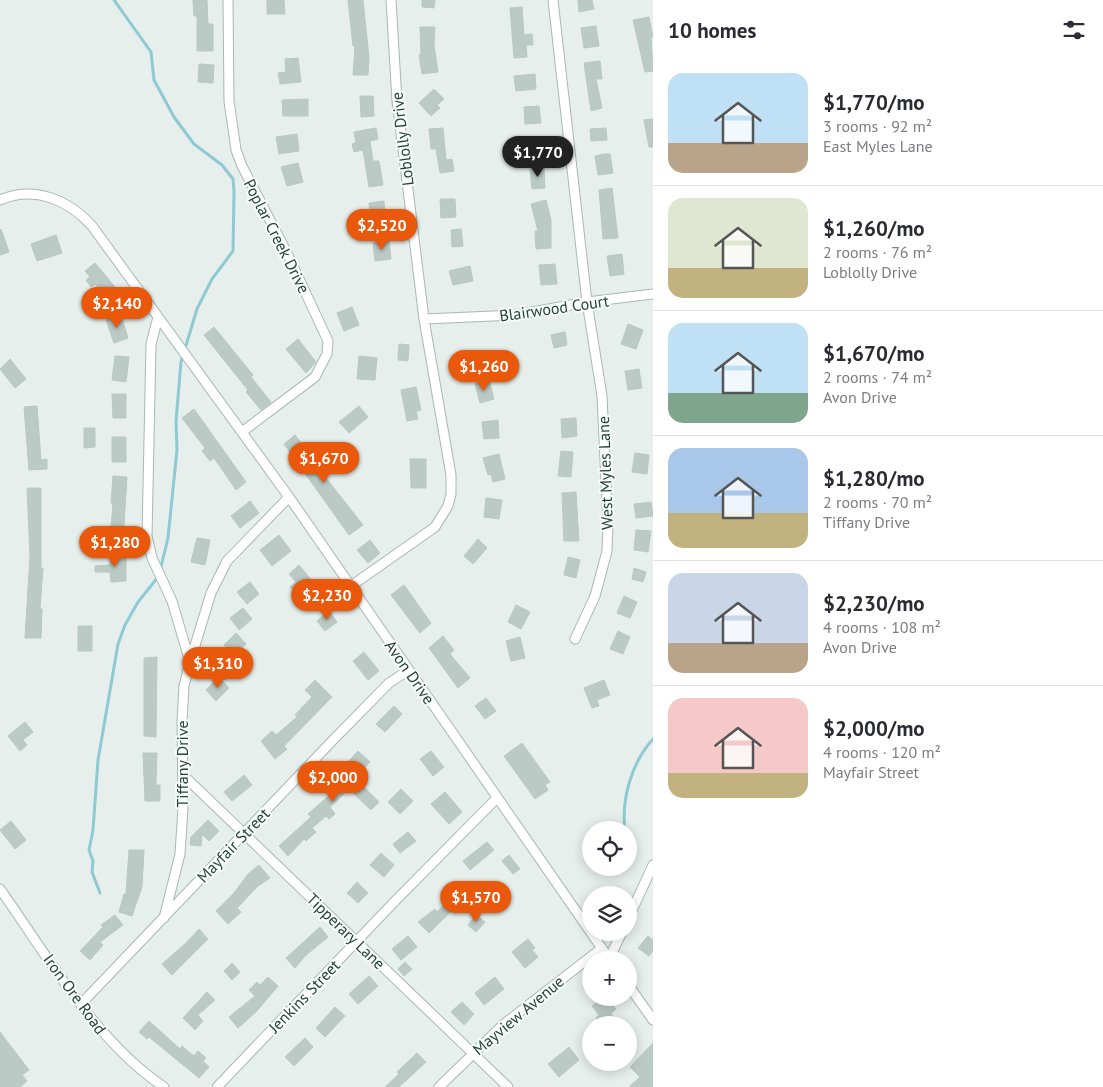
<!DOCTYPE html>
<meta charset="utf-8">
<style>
:root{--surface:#fff;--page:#f2f2f3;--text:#2b2b33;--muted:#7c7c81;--line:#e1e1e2;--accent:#ea580c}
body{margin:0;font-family:"PT Sans",sans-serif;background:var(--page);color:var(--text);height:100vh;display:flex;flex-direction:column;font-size:19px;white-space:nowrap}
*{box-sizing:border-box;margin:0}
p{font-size:16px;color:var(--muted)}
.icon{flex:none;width:28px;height:28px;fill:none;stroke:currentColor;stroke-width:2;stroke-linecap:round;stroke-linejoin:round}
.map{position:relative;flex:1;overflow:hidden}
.side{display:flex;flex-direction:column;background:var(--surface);width:450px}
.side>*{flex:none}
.fabs{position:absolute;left:582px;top:821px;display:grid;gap:10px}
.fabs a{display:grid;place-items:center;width:55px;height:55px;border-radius:50%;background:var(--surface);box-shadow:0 2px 12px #0003;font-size:25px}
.price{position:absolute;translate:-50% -42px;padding:0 11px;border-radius:18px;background:var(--accent);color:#fff;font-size:16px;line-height:32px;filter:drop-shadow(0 1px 2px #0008)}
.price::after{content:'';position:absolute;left:50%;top:30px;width:15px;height:11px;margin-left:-8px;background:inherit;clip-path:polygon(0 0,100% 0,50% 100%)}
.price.current{background:#222;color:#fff}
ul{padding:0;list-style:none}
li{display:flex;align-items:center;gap:15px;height:125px;padding:0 15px}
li+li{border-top:1px solid var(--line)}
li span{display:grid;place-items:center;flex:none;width:140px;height:100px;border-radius:15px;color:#555}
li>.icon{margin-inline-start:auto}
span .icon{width:60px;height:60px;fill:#fffc;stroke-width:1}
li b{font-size:21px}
h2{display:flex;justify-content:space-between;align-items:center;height:60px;padding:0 15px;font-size:21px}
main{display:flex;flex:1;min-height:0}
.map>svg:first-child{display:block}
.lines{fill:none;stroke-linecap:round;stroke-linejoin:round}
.stream{stroke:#8ec9d4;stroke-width:3}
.building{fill:#bbcac4;stroke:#b8c9c2}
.minor-casing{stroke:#a8b8b2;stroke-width:11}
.minor{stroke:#fff;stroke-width:9}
.labels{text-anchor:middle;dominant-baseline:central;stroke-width:4;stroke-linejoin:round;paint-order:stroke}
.street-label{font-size:16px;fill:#24423a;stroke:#f7fbf9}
</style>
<main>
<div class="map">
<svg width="653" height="1087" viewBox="0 0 653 1087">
<rect width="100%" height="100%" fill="#e6efeb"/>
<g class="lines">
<path class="stream" d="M114,0L151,52L154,80L174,117L194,144L222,165L233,179L234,191L233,251L212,279L197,309L181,362L176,421L177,450L168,538L160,571
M625,830C621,799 632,762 653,739
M100,893L92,872L93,861L89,850L93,830L98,760L118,644L125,625L138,602L158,577"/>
</g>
<path class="building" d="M193,0H207L208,24H213V51H197V16H194Z
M267,0H284L285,14H267Z
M348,0H363L369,57L368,75H353L355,46H353Z
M422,0H435L434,8L422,7Z
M578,0H592L594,9L579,12Z
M522,7L524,35L532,34L533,45H526L527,57L514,58L510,8Z
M649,17L653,37H651L653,71L645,72L633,20Z
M596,26L599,46L584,48L581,28Z
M420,27H435L434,45L438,72L422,74L419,55L421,54Z
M298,58L301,82L280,84L278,73L286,72L285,59Z
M600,61L602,79H596L602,108L591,111L584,63Z
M199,64L214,65L213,83L198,82Z
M535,74L536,89L516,91L514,76Z
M434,89L444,99L437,105L440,108L431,116L419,103Z
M360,96H373L374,116L361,117Z
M308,99V116H283L282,100Z
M539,106L541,123L525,124L524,107Z
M653,119V147H649L644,120Z
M376,128L378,139L370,141L373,161H379L383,185L369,187L363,150L354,152L352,144L356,143L354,132Z
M443,128L446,160L452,159L454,171L440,173L436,149H431L429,129Z
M606,128L607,140L591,141L590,129Z
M297,134L299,151L279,154L276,137Z
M541,138L542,152L529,153L527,139Z
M605,154H610L613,173L598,175L595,156Z
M298,163L303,182L287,186L281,167Z
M544,168L545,188L532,189L530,169Z
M612,188L618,238L603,239L599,190Z
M440,199H455L456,217L441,218Z
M546,200L551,220V248L536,249L535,231H538L531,204Z
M384,201L386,222L371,224L369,203Z
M1,229L9,252L0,255V230Z
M461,229L463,246L452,247L451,230Z
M56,235L62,253L37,261L31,244Z
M389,241L391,259L375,261L373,243Z
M622,254L624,274L610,276L607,256Z
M95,263L115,287L104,295L95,284L91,287L86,280L90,277L85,271Z
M555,264L557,284L541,285L539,265Z
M470,266L473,281L453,285L449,271Z
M352,307L359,325L344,331L337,313Z
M121,315L128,338L114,343L106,320Z
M628,324L643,330L636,349L621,344Z
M214,327L253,375L251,377L271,402L261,410L246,392L248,390L204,335Z
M565,332L567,345L554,348L551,335Z
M298,339L316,362L306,373L286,349Z
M399,344L409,345L408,361L398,360Z
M115,356L129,357L126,382L112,380Z
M359,356L377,358L375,380L357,379Z
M10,359L26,379L15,388L0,369Z
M639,369L642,388L628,390L625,371Z
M489,380L494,399L480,403L475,384Z
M416,387L421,410L416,411L418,419L407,421L401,390Z
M112,394H126V418H113Z
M37,406L41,460L47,459V469L29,470L24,407Z
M359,406L368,417L349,433L339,422Z
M194,409L246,482L236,490L214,458L210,461L202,451L205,448L182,418Z
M576,418L577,436L562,438L561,419Z
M498,420L499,438L484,439L482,422Z
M84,428H95V447L84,448Z
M295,435L321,468L333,459L338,466L327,475L326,478L363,525L349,535L284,444Z
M112,437H126V462H112Z
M561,451L573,452L571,477L558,476Z
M635,453L649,455L647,474L632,472Z
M499,454L505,479L493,482L491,474L488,475L483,458Z
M410,459H426V488H411Z
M113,476L127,477L123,541L110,540L113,503H111Z
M27,488H41V568H43L40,609H42L41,638H25L30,556Z
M576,492L579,541H564L562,493Z
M486,498L502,500L499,519L484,517Z
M250,501L259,513L240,528L231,516Z
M651,502L653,516L636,518L634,504Z
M636,530L651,531L648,552L634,550Z
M279,535L291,551L272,566L260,550Z
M197,538L210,540L205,565L191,562Z
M478,539L487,548L473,564L464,556Z
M370,540L380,553L368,563L357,550Z
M110,554H126V581L111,582L110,572H95V566L110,565Z
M568,557L580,560L576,578L564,575Z
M299,565L312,581L296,594L290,587L296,582L289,574Z
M634,568L646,572L643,582L632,579Z
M250,582L259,594L247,604L237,592Z
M404,585L431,623L420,633L391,595Z
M624,596L637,602L630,618L617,613Z
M516,605L530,612L521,629L508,622Z
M243,608L252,619L239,630L230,618Z
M329,611L337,622L325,631L317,621Z
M78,626H92V651H78Z
M618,631L630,637L623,654L610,649Z
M236,633L246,644L234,655L224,645Z
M443,636L454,650L450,654L470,678L458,688L429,648Z
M520,637L525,658L511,661L506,641Z
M364,652L379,671L368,680L353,661Z
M225,655L237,670L225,680L213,665Z
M157,657L156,737L144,736V658Z
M219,677L229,688L216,701L206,690Z
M315,680L332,697L284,746L287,749L275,759L261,741L272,731L276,735L297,717L295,715L312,697L305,690Z
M604,680L610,695L597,700L599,706L592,708L584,688Z
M486,698L496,711L485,719L475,706Z
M394,706L402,714L385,732L376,724Z
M25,722L33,732L23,740L27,745L20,751L8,736Z
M522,743L550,782L545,785L548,790L535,799L504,756Z
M358,751L370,762L355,778L379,802L371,810L349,789L330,807L335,814L329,819L326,816L312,828L316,832L306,841L304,839L288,856L279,846L311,817L308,814L332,793L328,790L352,767L347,763Z
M431,751L444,767L433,776L420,759Z
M143,753H157L156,785H160V801H145Z
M244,775L252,785L232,801L224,792Z
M401,789L413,801L400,814L388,802Z
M445,792L462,812L449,824L431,804Z
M208,820L219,831L209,841L202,834L201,846L190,845L191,837Z
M11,821L26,840L15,849L0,830Z
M408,832L416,841L400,853L393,844Z
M487,842L494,850L470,870L463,861Z
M129,850H144L142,887L132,916L119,912L124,894H126Z
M381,853L394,865L384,877L370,865Z
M509,855L520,869L513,874L502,861Z
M259,865L270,878L258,886L237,908L241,912L228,924L216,911L234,893L248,874Z
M357,882L368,893L358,903L347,893Z
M456,882L469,894L429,933L418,922L435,909L437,912L449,899L444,894Z
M115,915L123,925L100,942L103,945L90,960L80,951L103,927L101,925Z
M476,915L485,922L476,932L468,925Z
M320,927L328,937L305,956L295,968L286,958Z
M199,929L208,939L172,975L162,964L185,944Z
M408,936L417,947L401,960L392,949Z
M648,936L653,940V951L649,956L638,948Z
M528,939L535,948L532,950L538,957L525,968L512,952Z
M405,962L412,969L404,976L398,969Z
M232,963L240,972L232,980L224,971Z
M369,976L378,986L358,1004L349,994Z
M268,977L278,986L256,1012L238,1028L229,1017L255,996L249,990L257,982L260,985Z
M495,977L504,989L484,1005L475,993Z
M207,992L215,1000L198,1015L203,1021L195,1030L183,1018Z
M603,998H607L616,1009L611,1014L620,1025H602L596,1018L599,1015L592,1006Z
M462,1002L474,1014L464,1025L451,1012Z
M335,1007L345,1016L325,1037L316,1028Z
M149,1021L180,1049L182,1046L194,1056L198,1051L206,1058L203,1061L209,1067L199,1078L149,1037L147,1039L139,1032Z
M0,1032L29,1070L22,1075L27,1081L20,1087H0Z
M305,1038L313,1047L294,1066L285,1057Z
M653,1043V1087H629L640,1077L630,1067Z
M569,1047L579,1060L559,1077L548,1064Z
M417,1053L426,1062L399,1087H385L399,1074L397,1072Z"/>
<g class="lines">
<g class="minor-casing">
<path id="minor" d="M228,0L229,101L236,150L242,166L287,253L328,341L327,354L315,377L242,432
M553,0L587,302L602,396L608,524L607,551L602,570L595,596L575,639
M0,200C34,185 69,200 92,226L289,497L610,960
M158,317L151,344L147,536L152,558L172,601L190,662L184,686L182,721L183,808L180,854L164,918
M424,319L516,315L587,302L653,294
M351,586L435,527L448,506L451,494V475L424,319L397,101L391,0
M190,662L211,593L227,561L289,497
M183,775L508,1087
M0,889C47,955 95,1041 164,1087
M629,917L653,865
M609,959L622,932
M629,986L653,1020
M81,1004L333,740L389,683L409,670
M217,1087L398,898L497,798
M439,1087L504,1024L602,948"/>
</g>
<use href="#minor" class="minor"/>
</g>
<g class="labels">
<g class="street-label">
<text transform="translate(402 139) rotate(-97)">Loblolly Drive</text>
<text transform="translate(277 236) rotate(63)">Poplar Creek Drive</text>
<text transform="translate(554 308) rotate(-8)">Blairwood Court</text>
<text transform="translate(605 473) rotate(-92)">West Myles Lane</text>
<text transform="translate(410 672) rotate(55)">Avon Drive</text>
<text transform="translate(182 764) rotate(-90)">Tiffany Drive</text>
<text transform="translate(233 845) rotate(-46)">Mayfair Street</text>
<text transform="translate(346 931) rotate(44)">Tipperary Lane</text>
<text transform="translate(75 994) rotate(54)">Iron Ore Road</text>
<text transform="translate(304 996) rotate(-46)">Jenkins Street</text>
<text transform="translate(518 1015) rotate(-40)">Mayview Avenue</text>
</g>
</g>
</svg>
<div class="fabs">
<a><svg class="icon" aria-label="locate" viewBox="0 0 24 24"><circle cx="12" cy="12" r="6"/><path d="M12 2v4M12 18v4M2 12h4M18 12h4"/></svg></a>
<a><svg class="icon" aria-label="layers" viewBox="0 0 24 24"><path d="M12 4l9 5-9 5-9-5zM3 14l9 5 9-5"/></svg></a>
<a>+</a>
<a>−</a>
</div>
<b class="price current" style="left:538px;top:178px">$1,770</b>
<b class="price" style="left:382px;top:251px">$2,520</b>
<b class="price" style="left:117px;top:329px">$2,140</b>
<b class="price" style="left:484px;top:392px">$1,260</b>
<b class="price" style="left:324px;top:484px">$1,670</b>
<b class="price" style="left:115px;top:568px">$1,280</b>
<b class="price" style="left:327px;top:621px">$2,230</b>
<b class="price" style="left:218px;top:689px">$1,310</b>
<b class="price" style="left:333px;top:803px">$2,000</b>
<b class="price" style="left:476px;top:923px">$1,570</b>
</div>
<section class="side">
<h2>10 homes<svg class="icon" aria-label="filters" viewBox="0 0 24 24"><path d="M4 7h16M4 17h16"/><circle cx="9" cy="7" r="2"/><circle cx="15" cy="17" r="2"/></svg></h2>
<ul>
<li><span style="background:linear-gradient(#bfe0f5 70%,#b9a48a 0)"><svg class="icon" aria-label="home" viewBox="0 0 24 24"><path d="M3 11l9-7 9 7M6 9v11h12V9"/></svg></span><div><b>$1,770/mo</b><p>3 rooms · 92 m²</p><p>East Myles Lane</p></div></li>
<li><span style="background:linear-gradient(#dfe7d0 70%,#c2b280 0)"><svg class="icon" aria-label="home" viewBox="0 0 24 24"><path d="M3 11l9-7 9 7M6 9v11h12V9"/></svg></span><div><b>$1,260/mo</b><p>2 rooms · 76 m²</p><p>Loblolly Drive</p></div></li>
<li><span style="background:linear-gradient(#bfe0f5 70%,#7fa58c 0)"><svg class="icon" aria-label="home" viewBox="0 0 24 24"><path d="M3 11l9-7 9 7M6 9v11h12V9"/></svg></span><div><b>$1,670/mo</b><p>2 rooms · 74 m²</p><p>Avon Drive</p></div></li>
<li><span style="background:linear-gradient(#a9c7e8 65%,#c2b280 0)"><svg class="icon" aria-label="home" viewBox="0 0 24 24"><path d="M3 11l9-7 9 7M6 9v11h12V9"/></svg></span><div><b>$1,280/mo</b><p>2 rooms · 70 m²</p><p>Tiffany Drive</p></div></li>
<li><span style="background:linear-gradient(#c9d6e8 70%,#b9a48a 0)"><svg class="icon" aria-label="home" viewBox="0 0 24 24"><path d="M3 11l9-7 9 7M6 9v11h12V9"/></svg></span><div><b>$2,230/mo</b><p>4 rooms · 108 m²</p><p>Avon Drive</p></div></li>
<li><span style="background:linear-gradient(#f6c9c9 75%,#c2b280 0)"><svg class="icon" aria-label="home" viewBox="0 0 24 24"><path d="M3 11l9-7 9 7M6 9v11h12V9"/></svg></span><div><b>$2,000/mo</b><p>4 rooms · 120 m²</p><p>Mayfair Street</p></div></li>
</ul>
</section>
</main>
